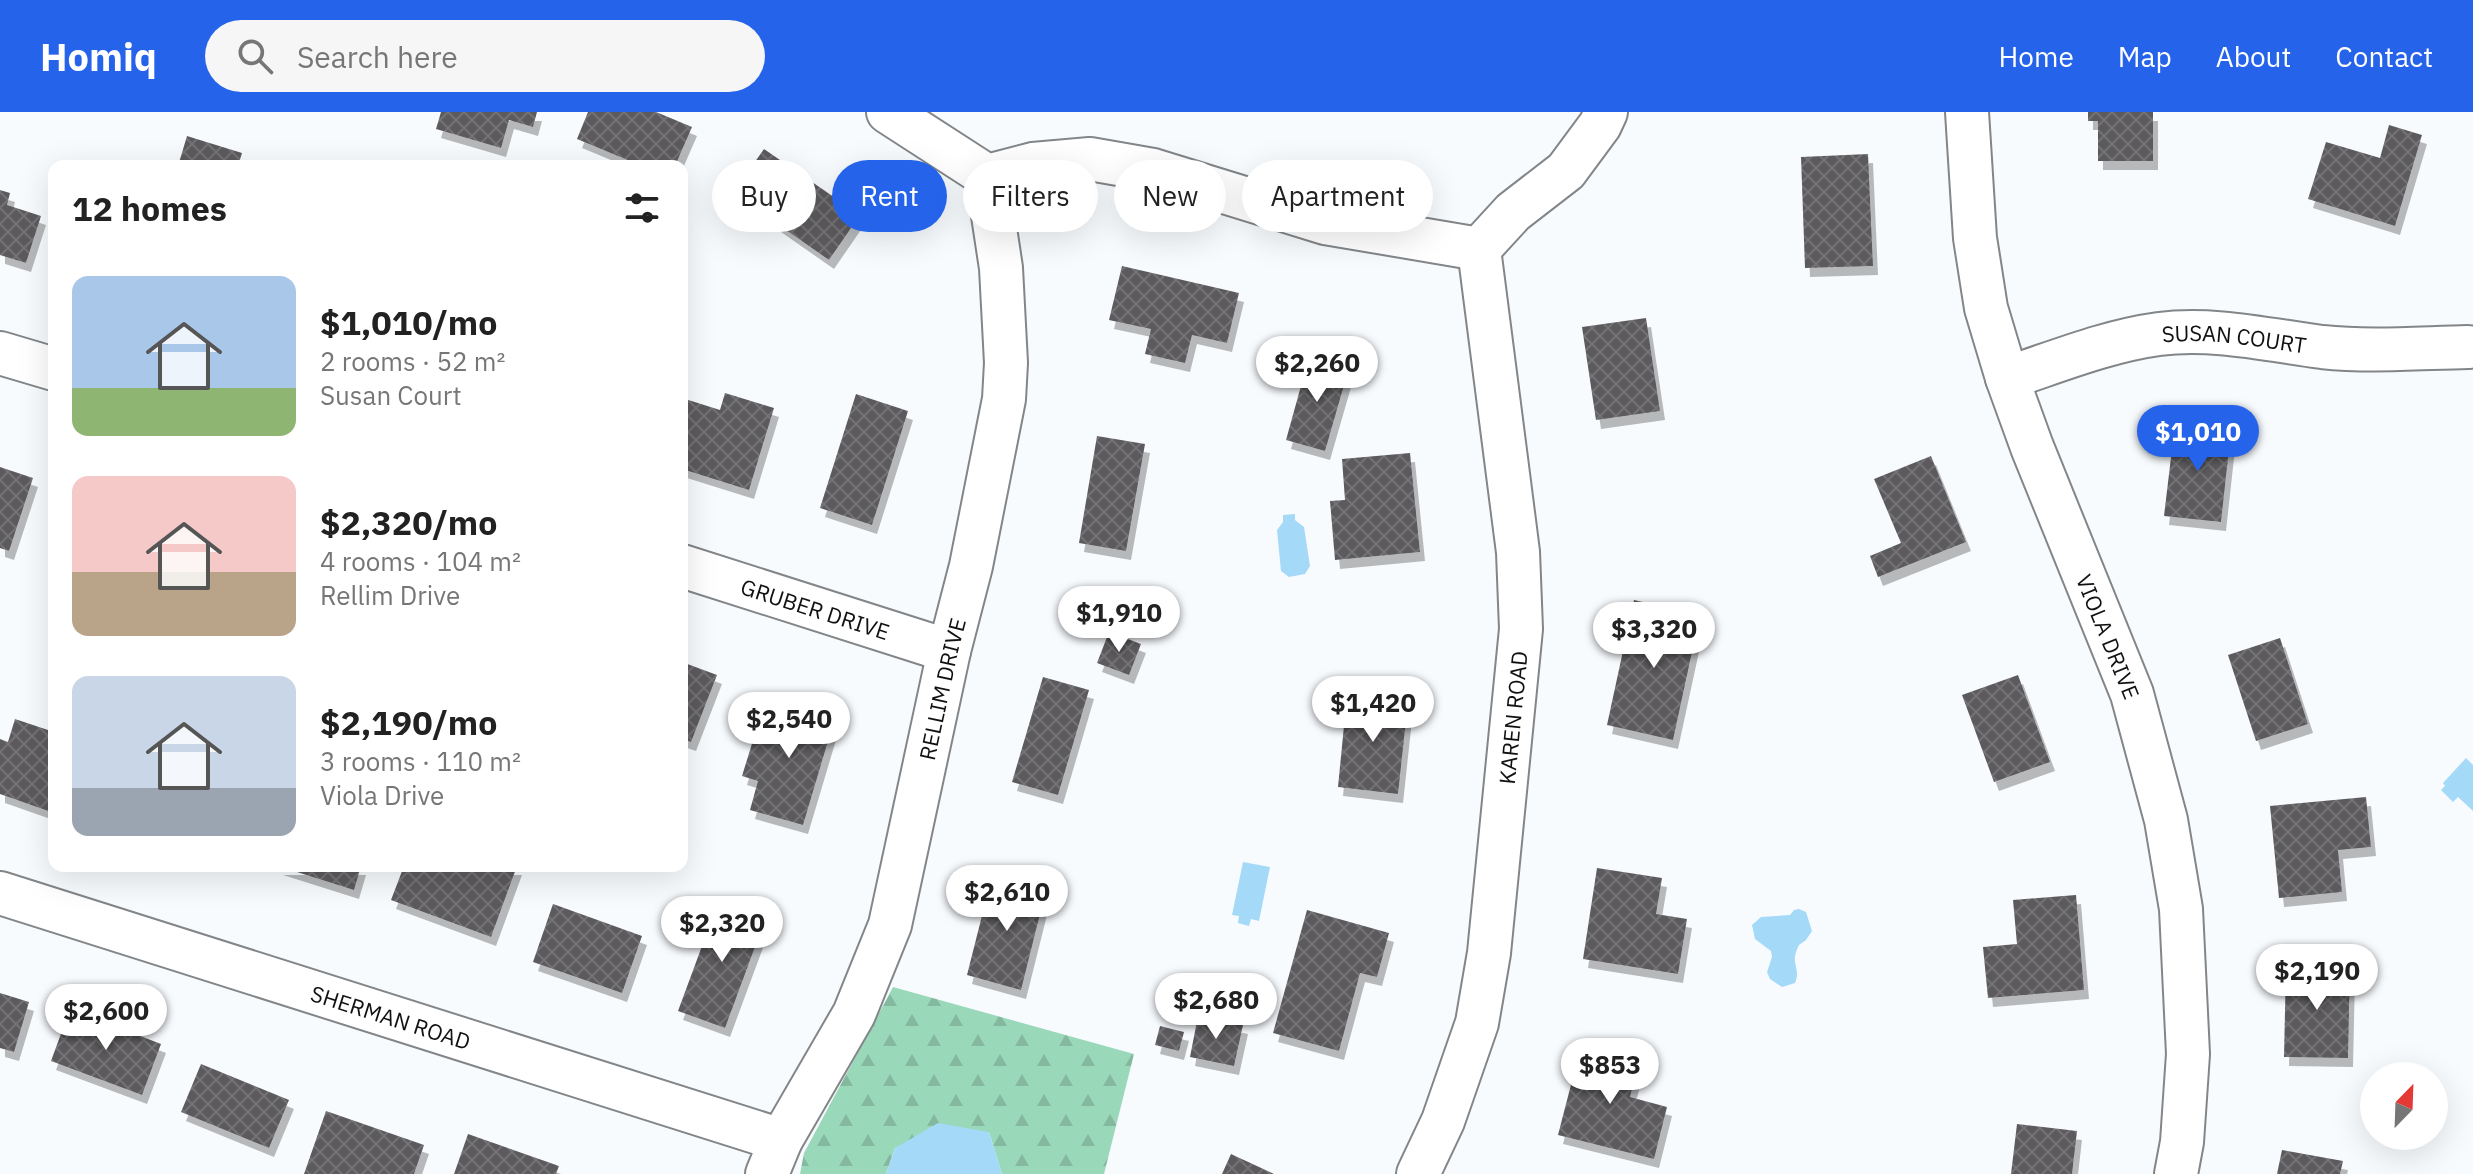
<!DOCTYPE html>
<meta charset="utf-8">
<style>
:root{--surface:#fff;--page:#f6f6f6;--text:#222;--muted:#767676;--accent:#2563eb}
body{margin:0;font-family:"IBM Plex Sans",sans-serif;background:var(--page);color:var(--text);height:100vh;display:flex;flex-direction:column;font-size:30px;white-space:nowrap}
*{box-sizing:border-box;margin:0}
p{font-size:26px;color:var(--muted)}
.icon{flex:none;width:44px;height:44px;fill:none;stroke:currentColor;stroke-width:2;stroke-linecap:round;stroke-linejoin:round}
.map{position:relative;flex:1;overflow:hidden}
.sheet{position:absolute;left:48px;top:48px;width:640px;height:712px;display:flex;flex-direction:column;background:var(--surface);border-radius:16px;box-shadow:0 8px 32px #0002}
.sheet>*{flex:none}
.top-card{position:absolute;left:712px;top:48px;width:760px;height:72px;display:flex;gap:16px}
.needle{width:52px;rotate:23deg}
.buttons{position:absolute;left:2360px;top:950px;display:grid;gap:16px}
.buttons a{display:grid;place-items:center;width:88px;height:88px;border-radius:50%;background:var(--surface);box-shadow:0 8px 32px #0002;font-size:40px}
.price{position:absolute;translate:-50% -68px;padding:0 18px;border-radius:28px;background:#fff;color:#222;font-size:26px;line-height:52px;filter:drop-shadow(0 2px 4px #0008)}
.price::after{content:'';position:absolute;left:50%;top:48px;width:24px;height:18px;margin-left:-12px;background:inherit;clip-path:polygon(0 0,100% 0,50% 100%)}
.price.on{background:var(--accent);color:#fff}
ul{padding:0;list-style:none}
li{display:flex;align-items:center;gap:24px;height:200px;padding:0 24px}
li span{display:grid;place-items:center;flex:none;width:224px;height:160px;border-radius:16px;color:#555}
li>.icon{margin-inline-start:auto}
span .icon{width:96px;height:96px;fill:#fffc;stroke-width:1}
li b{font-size:34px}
h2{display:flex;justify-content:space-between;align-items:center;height:96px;padding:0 24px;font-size:34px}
.chip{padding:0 28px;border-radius:36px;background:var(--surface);box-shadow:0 8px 32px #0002;font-size:28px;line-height:72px}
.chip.on{background:var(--accent);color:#fff}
header{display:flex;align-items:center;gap:48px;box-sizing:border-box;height:112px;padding:0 40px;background:var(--accent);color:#fff}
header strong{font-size:38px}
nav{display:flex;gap:44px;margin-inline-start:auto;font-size:28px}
.search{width:560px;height:72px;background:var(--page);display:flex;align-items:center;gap:20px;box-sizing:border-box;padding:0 28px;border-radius:44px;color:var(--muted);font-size:30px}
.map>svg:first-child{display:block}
.forest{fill:url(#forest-firs)}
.water{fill:#a5d9f8}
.building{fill:url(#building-cross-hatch);filter:url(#shadow)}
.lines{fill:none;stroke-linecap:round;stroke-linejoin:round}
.minor-casing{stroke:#838689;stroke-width:46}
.minor{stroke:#fff;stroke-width:42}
.labels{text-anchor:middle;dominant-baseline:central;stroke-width:8;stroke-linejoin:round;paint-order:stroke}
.street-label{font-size:22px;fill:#101112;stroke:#fff}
</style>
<header>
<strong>Homiq</strong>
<div class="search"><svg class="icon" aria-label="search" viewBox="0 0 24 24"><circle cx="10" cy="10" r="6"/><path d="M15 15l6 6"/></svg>Search here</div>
<nav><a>Home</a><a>Map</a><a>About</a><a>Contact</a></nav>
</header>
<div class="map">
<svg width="2473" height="1062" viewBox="0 0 2473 1062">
<defs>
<pattern id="forest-firs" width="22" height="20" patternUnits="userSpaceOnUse" patternTransform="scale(2)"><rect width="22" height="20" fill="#9ad8ba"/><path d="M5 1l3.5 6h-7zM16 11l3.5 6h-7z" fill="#84b89f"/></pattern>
<pattern id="building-cross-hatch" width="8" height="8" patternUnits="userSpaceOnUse" patternTransform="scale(2)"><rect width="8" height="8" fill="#5c5a5d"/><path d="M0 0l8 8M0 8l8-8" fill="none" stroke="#737274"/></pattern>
<filter id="shadow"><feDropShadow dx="5" dy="9" stdDeviation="0" flood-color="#0004"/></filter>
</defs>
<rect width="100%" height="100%" fill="#f8fbfe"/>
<path class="forest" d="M893,875L1134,942L1104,1062H1002L989,1020L895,1036L886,1062H800L804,1041Z"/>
<path class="water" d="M1295,402V408L1304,415L1310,454L1305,462L1289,465L1281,459L1277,418L1283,410V403Z
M2466,646L2473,653V699L2458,685L2453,690L2441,678L2445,674L2443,671Z
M1243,750L1270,755L1259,809L1251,807L1249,814L1238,811L1239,804L1232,803Z
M1799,797L1806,800L1812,819L1806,828L1799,833C1797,837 1794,844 1795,849C1796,858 1799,861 1795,871L1782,875L1770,867L1767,860L1772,845L1771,839L1755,827L1752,813L1761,805L1790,803L1794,798Z
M938,1011L989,1020L1002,1062H886L895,1036Z"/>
<path class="building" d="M441,0H537L533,15L509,8L501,36L436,17Z
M588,0H656L692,15L675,54H642L577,27Z
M2088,0H2153V49H2098V9H2088Z
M2389,13L2422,23L2395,114L2308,87L2326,30L2380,46Z
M187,24L242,41L238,54H178Z
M764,37L860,103L829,148L733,81Z
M1868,42L1873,154L1805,156L1801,45Z
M0,78L10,81L7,93L41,104L26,151L0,143Z
M1122,154L1239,181L1227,231L1192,223L1185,251L1145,242L1151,217L1109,208Z
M1646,206L1660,299L1596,308L1582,215Z
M1309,245L1349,256L1325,339L1286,328Z
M725,281L774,296L749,378L682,357V286L720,298Z
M856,282L908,299L872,413L820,396Z
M2175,312L2231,319L2221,410L2164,404Z
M1097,324L1145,332L1126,439L1079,431Z
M1410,341L1420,440L1335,448L1330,389L1345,388L1342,347Z
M1931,344L1966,430L1878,465L1870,444L1901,431L1874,367Z
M0,355L33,366L9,439L0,436Z
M1634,488L1700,503L1673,628L1607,613Z
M1109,520L1141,532L1129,563L1097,551Z
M2280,526L2308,612L2256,629L2228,543Z
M682,550L717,563L691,630L682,627Z
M2018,563L2050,650L1994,670L1962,583Z
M1043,565L1089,578L1058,683L1012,670Z
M1347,583L1408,590L1398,682L1338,675Z
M789,585L837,599L803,713L750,698L758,669L742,664L759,609L780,615Z
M15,607L54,620V701L0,682V627L8,630Z
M2366,685L2371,735L2338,738L2342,780L2279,786L2270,694Z
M278,754H361L354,778Z
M404,754H517L491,825L391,788Z
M1597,756L1662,766L1656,802L1687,807L1678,862L1583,847Z
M992,764L1046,778L1021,878L967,863Z
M2076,783L2084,878L1988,886L1983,835L2017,832L2013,788Z
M719,788L766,805L725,916L678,899Z
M553,792L642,824L622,881L533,850Z
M1307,798L1389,821L1377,865L1360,861L1339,939L1273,921Z
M2286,854L2350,855L2348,946L2284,945Z
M0,881L29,890L14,940L0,936Z
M70,897L161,932L142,983L51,949Z
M1198,904L1243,913L1234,954L1190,945Z
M1160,914L1184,920L1179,939L1155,933Z
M1581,934L1639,949L1630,985L1667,995L1654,1047L1558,1023Z
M201,952L289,988L269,1036L181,1000Z
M326,999L424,1033L414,1062H304Z
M2017,1012L2077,1019L2072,1062H2011Z
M468,1022L559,1054L556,1062H454Z
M2282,1038L2343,1049L2340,1062H2277Z
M1231,1042L1274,1062H1222Z"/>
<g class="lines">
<g class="minor-casing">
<g id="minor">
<path d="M888,0L987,64L1033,52L1090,47L1153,58L1325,111L1479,137L1513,100L1566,59L1600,13L1606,0"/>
<path id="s1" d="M1967,0L1975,126L1986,196L2007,266L2032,335L2132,582L2166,708L2181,797L2188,942L2182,1030L2176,1062"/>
<path d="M0,241L54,257"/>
<path id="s2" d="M2007,266C2056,250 2107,229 2159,222C2213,215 2268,228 2322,235C2370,240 2419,236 2468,235"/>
<path id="s3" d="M682,454L949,539"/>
<path id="s4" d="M0,781L781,1028"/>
<path id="s5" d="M767,1062L781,1028L854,902L890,813L949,539L971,454L1004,287L1006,251L1001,156L987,64"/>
<path id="s6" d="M1418,1062L1443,1009L1477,911L1489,841L1521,517L1518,440L1479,137"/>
</g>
</g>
<use href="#minor" class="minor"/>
</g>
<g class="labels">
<g class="street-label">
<text stroke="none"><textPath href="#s2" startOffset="234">SUSAN COURT</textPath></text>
<text stroke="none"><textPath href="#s3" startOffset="140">GRUBER DRIVE</textPath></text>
<text stroke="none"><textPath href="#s1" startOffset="548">VIOLA DRIVE</textPath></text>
<text stroke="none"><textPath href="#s5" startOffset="520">RELLIM DRIVE</textPath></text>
<text stroke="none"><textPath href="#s6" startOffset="470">KAREN ROAD</textPath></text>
<text stroke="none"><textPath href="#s4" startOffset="410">SHERMAN ROAD</textPath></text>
</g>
</g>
</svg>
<div class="buttons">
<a><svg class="needle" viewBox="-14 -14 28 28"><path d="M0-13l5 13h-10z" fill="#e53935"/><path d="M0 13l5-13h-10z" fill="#767676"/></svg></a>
</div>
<b class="price" style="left:1317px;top:292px">$2,260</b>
<b class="price on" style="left:2198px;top:361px">$1,010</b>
<b class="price" style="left:1119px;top:542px">$1,910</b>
<b class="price" style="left:1654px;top:558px">$3,320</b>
<b class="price" style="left:1373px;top:632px">$1,420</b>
<b class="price" style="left:789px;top:648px">$2,540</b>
<b class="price" style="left:1007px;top:821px">$2,610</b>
<b class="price" style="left:722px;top:852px">$2,320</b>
<b class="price" style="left:2317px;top:900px">$2,190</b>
<b class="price" style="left:1216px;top:929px">$2,680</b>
<b class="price" style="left:106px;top:940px">$2,600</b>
<b class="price" style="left:1610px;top:994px">$853</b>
<div class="top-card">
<a class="chip">Buy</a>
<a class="chip on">Rent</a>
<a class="chip">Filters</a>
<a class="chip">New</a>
<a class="chip">Apartment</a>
</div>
<section class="sheet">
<h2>12 homes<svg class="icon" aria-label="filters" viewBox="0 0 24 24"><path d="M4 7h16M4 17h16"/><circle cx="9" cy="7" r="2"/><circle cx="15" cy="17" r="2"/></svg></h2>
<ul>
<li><span style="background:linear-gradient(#a9c7e8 70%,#8fb573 0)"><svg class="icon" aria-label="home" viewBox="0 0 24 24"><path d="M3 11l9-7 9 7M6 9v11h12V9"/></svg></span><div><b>$1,010/mo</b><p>2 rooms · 52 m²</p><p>Susan Court</p></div></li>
<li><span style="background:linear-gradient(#f6c9c9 60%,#b9a48a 0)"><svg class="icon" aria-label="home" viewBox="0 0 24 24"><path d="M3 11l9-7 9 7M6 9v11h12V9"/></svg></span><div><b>$2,320/mo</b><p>4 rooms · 104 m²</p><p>Rellim Drive</p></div></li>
<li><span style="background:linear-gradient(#c9d6e8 70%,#9aa5b1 0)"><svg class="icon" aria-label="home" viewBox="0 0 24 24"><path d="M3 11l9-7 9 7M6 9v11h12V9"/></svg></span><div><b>$2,190/mo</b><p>3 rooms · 110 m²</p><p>Viola Drive</p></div></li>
</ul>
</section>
</div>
